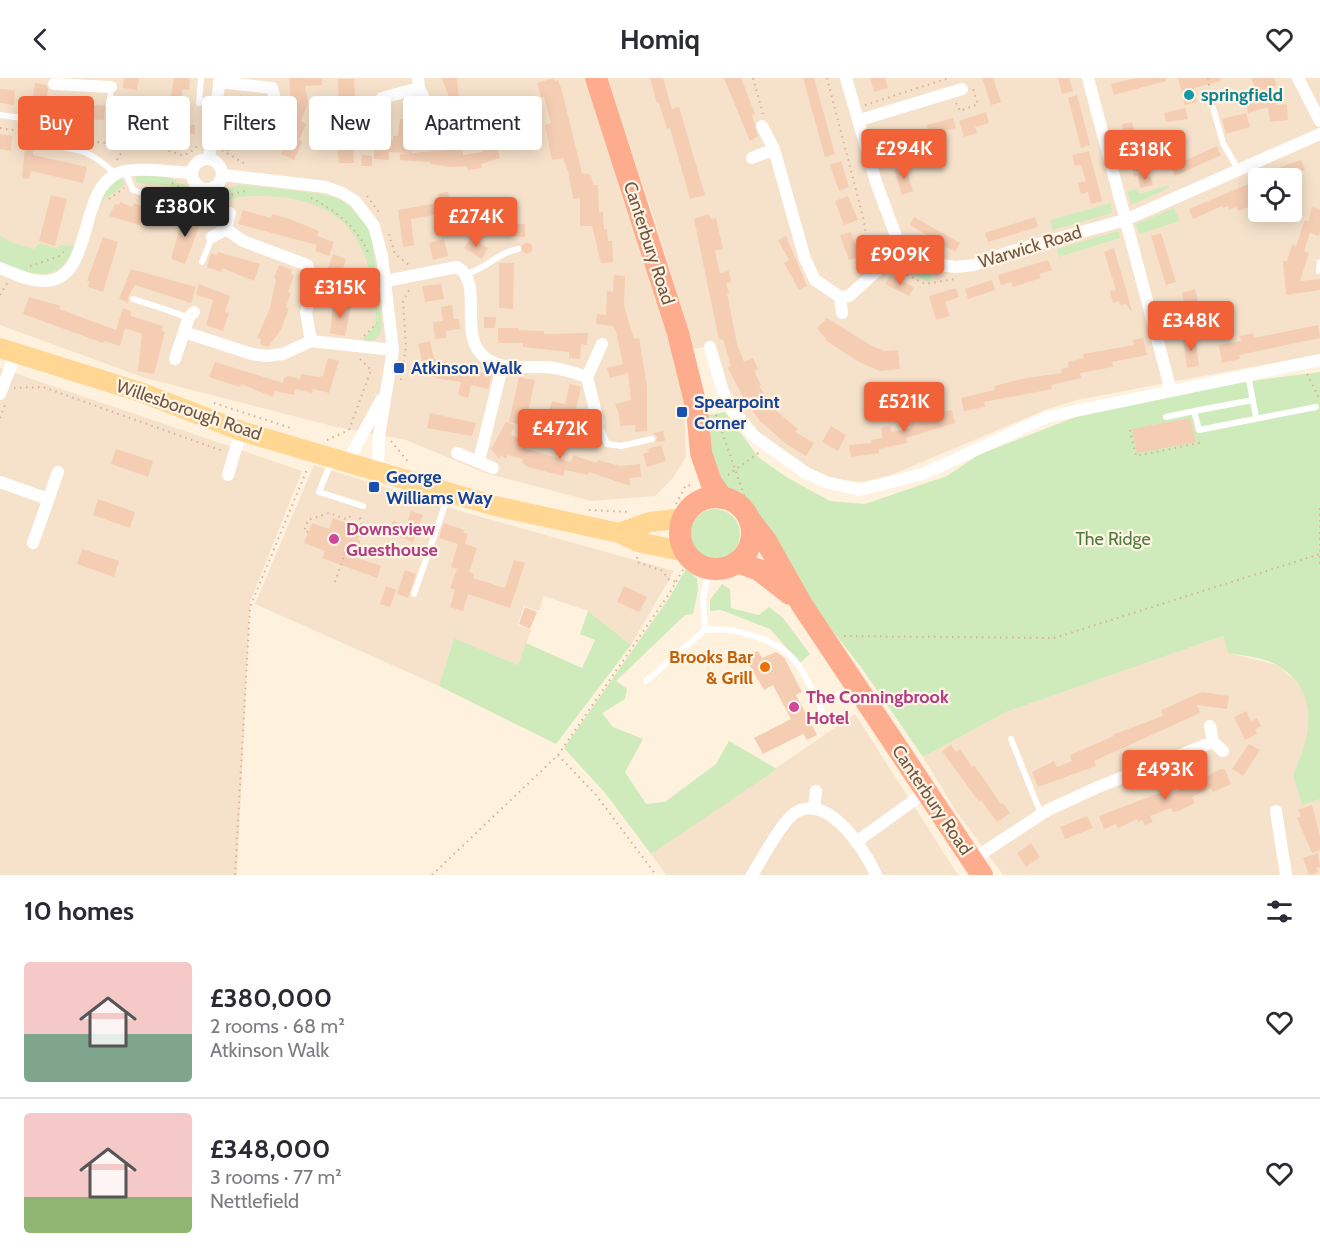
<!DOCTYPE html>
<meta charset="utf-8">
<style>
:root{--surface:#fff;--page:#f2f2f3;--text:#2b2b33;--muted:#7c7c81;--line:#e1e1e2;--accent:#f16238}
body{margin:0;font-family:Cabin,sans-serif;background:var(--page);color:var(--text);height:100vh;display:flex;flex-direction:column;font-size:22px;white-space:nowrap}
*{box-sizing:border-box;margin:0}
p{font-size:20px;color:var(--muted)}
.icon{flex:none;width:33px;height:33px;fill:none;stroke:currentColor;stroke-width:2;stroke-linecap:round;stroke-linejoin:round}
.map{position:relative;height:797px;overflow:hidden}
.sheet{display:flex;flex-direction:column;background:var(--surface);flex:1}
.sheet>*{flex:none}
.hud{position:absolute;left:18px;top:18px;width:600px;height:54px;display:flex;gap:12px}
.fabs{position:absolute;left:1248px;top:90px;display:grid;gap:12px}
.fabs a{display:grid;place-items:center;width:54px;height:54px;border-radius:6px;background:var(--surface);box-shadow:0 3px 15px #0003;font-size:30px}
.price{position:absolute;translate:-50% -51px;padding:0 14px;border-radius:6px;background:var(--accent);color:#fff;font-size:20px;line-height:39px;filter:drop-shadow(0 2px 3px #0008)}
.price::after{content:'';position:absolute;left:50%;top:36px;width:18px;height:14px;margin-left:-9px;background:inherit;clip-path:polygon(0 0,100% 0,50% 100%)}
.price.selected{background:#222;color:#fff}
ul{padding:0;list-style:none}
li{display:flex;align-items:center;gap:18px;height:150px;padding:0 24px}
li+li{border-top:2px solid var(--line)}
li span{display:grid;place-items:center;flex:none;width:168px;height:120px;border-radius:6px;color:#555}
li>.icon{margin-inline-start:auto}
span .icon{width:72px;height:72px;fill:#fffc;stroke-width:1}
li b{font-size:26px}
h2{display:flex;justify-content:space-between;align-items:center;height:72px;padding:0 24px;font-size:26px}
.chip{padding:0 21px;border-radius:6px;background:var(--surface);box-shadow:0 3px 15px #0003;font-size:21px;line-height:54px}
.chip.selected{background:var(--accent);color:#fff}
header{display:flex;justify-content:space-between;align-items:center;height:78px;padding:0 24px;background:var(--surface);font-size:27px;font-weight:800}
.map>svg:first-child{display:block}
.residential{fill:#f6e2cb;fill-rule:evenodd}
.green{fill:#cfebbb}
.building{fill:#f5cdb3}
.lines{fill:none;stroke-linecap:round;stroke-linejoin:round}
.path{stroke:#d9b096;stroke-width:2;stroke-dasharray:1.5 4.5;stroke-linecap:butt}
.lane{stroke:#fff;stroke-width:6}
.street{stroke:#fff;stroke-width:12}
.primary{stroke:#ffd792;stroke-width:20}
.highway{stroke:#fdac8e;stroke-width:22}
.culture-dot{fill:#0f9aa8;stroke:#fff5e4;stroke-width:2}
.transit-dot{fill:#1a4fb4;stroke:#fff5e4;stroke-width:2}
.hotel-dot{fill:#d1479c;stroke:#fff5e4;stroke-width:2}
.food-dot{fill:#e8710a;stroke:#fff5e4;stroke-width:2}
.labels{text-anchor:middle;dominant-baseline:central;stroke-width:4.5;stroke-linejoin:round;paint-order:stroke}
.culture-label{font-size:18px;font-weight:bold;fill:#0d838f;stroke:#fff5e4;text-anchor:start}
.street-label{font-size:18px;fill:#745544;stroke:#fff5e4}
.transit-label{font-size:18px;font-weight:bold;fill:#164399;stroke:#fff5e4;text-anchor:start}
.hotel-label{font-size:18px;font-weight:bold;fill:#b23c85;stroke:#fff5e4;text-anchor:start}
.park-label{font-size:18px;fill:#4e7b3b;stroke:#fff5e4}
.food-label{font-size:18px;font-weight:bold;fill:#c56008;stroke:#fff5e4;text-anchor:end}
</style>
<header><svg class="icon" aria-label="back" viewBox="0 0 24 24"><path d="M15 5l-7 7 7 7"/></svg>Homiq<svg class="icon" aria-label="heart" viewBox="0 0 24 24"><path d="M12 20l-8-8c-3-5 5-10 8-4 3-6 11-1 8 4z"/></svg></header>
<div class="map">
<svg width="1320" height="797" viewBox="0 0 1320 797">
<rect width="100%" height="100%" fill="#fef1dd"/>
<path class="residential" d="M0,0H588L642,143L684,323L686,379L672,401L655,418L591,423L485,395L406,362L332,348L145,300L0,247Z
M607,0H1320V276L1077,322L1045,332L891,397L863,404L829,400L807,390L766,362L751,346L725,305L714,267L694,271L655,143ZM1258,100H1292V134H1258Z
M0,290L302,393L250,524L237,797H0Z
M314,387L467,435L674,493L631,567L588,533L544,518L539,533L524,528L518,547L531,552L518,587L454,560L439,608L255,526Z
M1223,558L1228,575L1277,587L1297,604L1305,616L1311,639L1308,665L1293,696L1320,720V797H1003L954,730L923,679L1006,634Z
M855,636L958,797H666L651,776Z"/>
<path class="green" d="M134,96L166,98L208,118L239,107L263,109L322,116L340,121L349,128L366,146L372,161L382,244C383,258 374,265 361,265L376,245C373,158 343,116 251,118C235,118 222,126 206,125C194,125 185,113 173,109C162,106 148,106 137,105Z
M121,99L125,106L101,124L105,113Z
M1169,107V110L1131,127L1127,113L1137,111L1140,116Z
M1111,125L1112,135L1053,152L1050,142Z
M1174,130L1180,143L1139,156L1136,146Z
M1118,153L1120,160L1059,179L1057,171Z
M0,158L13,165L35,171L39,165L56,170L61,167L74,168C61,207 31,198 0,184Z
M899,180L932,197L930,205L892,186Z
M1320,294V721L1302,727L1293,696C1312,657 1320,613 1277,587C1263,579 1244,578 1228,575L1223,558L1006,634L923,679L861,589L807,520L777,465L742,423L719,409L707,372L709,337L725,334L759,380L788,400L830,423L865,426L947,398L978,377L1078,338L1183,312Z
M690 456a25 25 0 1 1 50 0a25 25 0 1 1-50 0Z
M686,491L697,500L698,512L693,536L685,537L616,603L627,611L625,621L602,635L613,649L643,661L625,694L646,726L665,724L716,686L729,663L777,691L651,776L606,716L564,670L671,517Z
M722,506L730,511L731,530L759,537L769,529L783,540L810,576L800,585L770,551L721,532L710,533V522Z
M588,533L631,567L556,666L439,608L454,560L518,587L526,565L582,590L595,562L580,556Z"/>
<path class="building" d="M124,0H139L137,12L123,10Z
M174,0H188L190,3L189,12L182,11L181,45L125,46L115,43V29L169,32Z
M289,0H322V7L305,8L308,24L301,43L306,46L299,62L302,64L294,82L281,76L290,57L285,54L294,38L289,36L291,25Z
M442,0H457L461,42L458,43Z
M554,0L555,3L558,2L562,13L582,95L591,97L593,107H598L599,134H603L604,151H607L608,163H612L613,184L601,185L592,148H580V120L573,121L568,93L563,80L552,82L545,47L551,45L544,19H541L537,5Z
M650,0H663L672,31L679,29L705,117L690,121L670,50L667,51L659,25H657Z
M724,0H741L755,36L752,37L758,58L750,63Z
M803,0H814L835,76L825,79Z
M870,0H885L888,10L874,14Z
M982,0H993L1001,24L991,27Z
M1058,0H1069L1073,13L1062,16Z
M1137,0H1166V3L1114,17L1111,6Z
M1178,0H1220L1221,3L1194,10L1197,24L1185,27Z
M1251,0H1274L1277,7L1273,9L1277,27L1287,26L1288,42L1270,44L1268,29L1248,35L1245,24L1259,20Z
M338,1H354L356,33H354L352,50L354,85H339L336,54H338L339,35Z
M35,5L46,7L48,11L44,40L30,38Z
M0,11L15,12L14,27L0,25Z
M1077,17L1090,67L1081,70L1068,20Z
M241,22L255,34L249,44L234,34Z
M70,25L105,28L104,42L69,40Z
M1185,30L1188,41L1166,44L1164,35Z
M986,34L989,45L975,49L977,55L964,59L959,43Z
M1246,35L1250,49L1226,56L1222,41Z
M953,40L956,50L930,57L927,47Z
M400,41L411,42L410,49L424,50L423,68L411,71L412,75L459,71H463V77L483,74L481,70L486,69L480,51L492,47L500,80L481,86L482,90L468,92L467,88L450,89L430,86V84L400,82V76L410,75L389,74V82L374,81L375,61L393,62V58H398Z
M257,43L272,53L264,65L249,55Z
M1132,44L1145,96L1134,99L1122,46Z
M184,46L195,47V56L183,55Z
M898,51L906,75L896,79L887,55Z
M0,56L12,58L11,73L0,71Z
M26,59L36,60L32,65L33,77L87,89L83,105L31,93L29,101L22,100Z
M1217,68L1221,77L1175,98L1171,89Z
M1089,73L1102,123L1091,126L1088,114L1081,116L1078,105L1086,103L1081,87L1075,88L1072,77Z
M362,77L372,78V88H361Z
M1301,82L1305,92L1283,100H1263L1277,94L1276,91Z
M841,83L849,109L839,113L830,87Z
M905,88L913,113L902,117L894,92Z
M1147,96L1148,99H1151L1153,107L1140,110L1138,98Z
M1258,102V125L1239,133L1236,129L1229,132L1228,128L1223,130L1222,128L1193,141L1189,131Z
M160,112L171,116L158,147L143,141L140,147L109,138L115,126L119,127L120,124L132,129L134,125L148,131L150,127L155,128Z
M448,114L450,124L440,127L438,116Z
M51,117L67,121L55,168L39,163Z
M475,118L483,140L476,142L479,155L468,156V147L459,125Z
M848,118L858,142L844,147L835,123Z
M438,125L440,136L411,141L414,167L403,169L398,132Z
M1312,129L1320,131V153L1319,158L1310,155L1304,173L1309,175L1300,203L1320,201V212L1286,217L1283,183H1287L1292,167L1296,168L1305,142L1309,143Z
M243,132L271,140L272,136L290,141L319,153L317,158L334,164L329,178L315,173L317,167L238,146Z
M184,135L199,140L197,145L200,146L185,186L171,181Z
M709,136L711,141L716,140L723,171L715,173L720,195L729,193L731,204L726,205L729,215H727L737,266L744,284L753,280L758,291L754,293L761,307L759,308L775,332L798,351L795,354L814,365L806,378L786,366L760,343L744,321L728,290L731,288L723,261L719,262L694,141Z
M914,139L960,165L955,174L910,147Z
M1035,139L1038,149L988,164L985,155Z
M505,146H525V159L505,158Z
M851,154L860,179L849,182L840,157Z
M1161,155L1176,204L1166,207L1151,158Z
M786,158L807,208L799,212L784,185L789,182L778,162Z
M103,159L118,164L103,214L88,209L90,203H87Z
M471,160L488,170L482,181L464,170Z
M444,161L448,178L433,182L429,165Z
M521.5 170a5.5 5.5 0 1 1 11 0a5.5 5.5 0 1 1-11 0Z
M1114,170L1125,208L1132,234L1126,226L1120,227L1119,223L1113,225L1110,213L1116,212L1104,174Z
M218,174L260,186L254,203L222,190L221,194L207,189L211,175L217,177Z
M333,176L346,181L341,196L327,192Z
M1048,182L1052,192L1039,196L1041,200L1013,209L1011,204L1001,207L998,197Z
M499,185H514L513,231L499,230Z
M279,187L292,192L291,196L294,198L288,214L291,215L286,229L289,230L281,252L268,269L260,266L261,261L257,260L270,230L276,201L274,200Z
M131,191L196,209L191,225L135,207L128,219L129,225L119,221Z
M345,191L360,194L355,227L344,225L348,207L342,206Z
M614,197L625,198L624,228L634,261L639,260L647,308V353L635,354V347L620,348L619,336L615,326L631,322L628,295L610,300L607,290L623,286L616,254L613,248L596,246L597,236L606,237L607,213L613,214Z
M890,197L914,209L909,218L885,206Z
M992,202L995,212L968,221L965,211Z
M199,206L230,218L225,234L229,235L223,253L206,247L213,222L196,217Z
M441,206L444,221L425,224L422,208Z
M956,210L959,219L945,224L950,238L936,242L929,218Z
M1195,211L1199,228L1186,231L1182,215Z
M29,219L61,228L59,231L116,252L123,230L130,233L131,238L163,248L162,253L165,254L154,296L138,293L142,256L125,250L120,268L104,263L103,265L23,236Z
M333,225L351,228L345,258L330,255Z
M452,227L454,241H459L460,251L446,253V260L435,261L433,244L443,243L441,229Z
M484,239H496L495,250H484Z
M827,240L870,267L885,273L898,272L900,291L880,293L859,284L825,262L826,261L817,250Z
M1318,247L1320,260L1239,277L1240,281L1222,285L1219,267L1241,263L1240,258L1253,255L1254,260Z
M498,250H519V252L544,253V256L588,255L587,267L581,266L580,281L569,280V274L523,269V265H498Z
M1195,258L1199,288L1187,290L1183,260Z
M1143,260L1147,277L1112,284L1113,289L1080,295L1081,300L1051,307L1052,311L984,324L985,329L964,333L961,320L995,312L994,308L1026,300L1062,295L1061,291L1069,289L1068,284L1084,280L1083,276L1134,267L1133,262Z
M430,263L434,281L483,295L484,292L492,294L488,311L471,307L468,320L458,317L461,304L436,300L418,291L422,283L418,266Z
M328,280L339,283L329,315L313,311L312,315L295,311L294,317L275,313L273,319L241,306L240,309L209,299L215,284L283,305L284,300L288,298L300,301L301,296L318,299L323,298Z
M519,299L535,302L525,348L509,344Z
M570,306L581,309L574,341L577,342L575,348L590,351L587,362L561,356L566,337L549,333L552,323L565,326Z
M941,331L942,334L952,332L955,345L906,360L907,365L879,371V375L851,379L849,367L872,365L871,362L883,360L881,350L890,348L891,354L911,350L910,345L922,343L921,336Z
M430,335L476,345L472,358L427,350Z
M1190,340L1196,364L1137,375L1132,351Z
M506,344L514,347L511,357L523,361L521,369L571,384L573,377L597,385L598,382L620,388L640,386L641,399L629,400L630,408L589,394L588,397L565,392L563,398L528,389L522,385L523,381L508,377L506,381L501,377L499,381L491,371Z
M831,348L846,357L838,373L822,364Z
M663,353L665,363L656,364L657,359L653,355Z
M661,367L666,383L647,389L643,376L649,374L648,371Z
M116,371L153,383L148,399L111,386Z
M98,421L135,434L130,450L93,437Z
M411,433L423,437L413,464L389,455L393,443L406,448Z
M333,440L362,451L352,478L381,488L377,500L322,480L325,473L304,465L312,445L329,451Z
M444,445L464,452L463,454L468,456L465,466L477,470L469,494L474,496L473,500L505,510L514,482L525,485L510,530L468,516L463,533L450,529L455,512L450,510L457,491L451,489L458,466L439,460Z
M82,471L119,483L114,499L77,486Z
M405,492L416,496L408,520L397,516Z
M386,508L396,512L390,529L380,526Z
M624,508L647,519L639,534L617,524Z
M525,529L537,534L530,551L519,546Z
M758,573L762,580L776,574L784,579L802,614L796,617L817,657L807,662L803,656L763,676L754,660L791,641L773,607L764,612L744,578Z
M1202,614L1229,618L1227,631L1197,627L1200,635L1094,683L1096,688L1038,709L1032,694L1054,683L1057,689L1072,683L1070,677L1114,658L1112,657L1163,638L1161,632Z
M1246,633L1251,643L1257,640L1261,648L1255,651L1257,656L1245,662L1234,639Z
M1249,666L1260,672L1243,698L1232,691Z
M951,667L956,674L960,671L972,689L974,687L1001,726L1003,725L1010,735L997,744L981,722L979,724L942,673Z
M1221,691H1225L1231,706L1213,714L1211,710L1192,719L1195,725L1179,733L1173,734L1171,730L1150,738L1153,744L1145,747L1142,742L1138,744L1137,741L1118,750L1116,746L1104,751L1099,738L1170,711L1172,715Z
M1312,727L1320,758V772L1312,775L1297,740L1301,738L1298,732Z
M1087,738L1093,750L1065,761L1060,749Z
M1031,765L1040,779L1026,789L1017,775Z
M1318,775L1320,789L1316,790L1318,794L1309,797L1303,780Z"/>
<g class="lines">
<path class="path" d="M753,0L763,36
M827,0L864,143L867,165L877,177
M1208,0L1211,21
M956,25L960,33L978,26L973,11
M865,27L949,0
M227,30L241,18
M0,50L38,56
M56,58L146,71H163L182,77L190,75L199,66
M224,60L228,74
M222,72L247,87
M117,82L125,68
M172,105C183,110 191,119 202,123C216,127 232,113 248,113
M367,118L381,137
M311,120C335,132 359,150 369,177
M109,121L124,110
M389,156L395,176L409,187
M30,188L60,178L67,170
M896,191L925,206L955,201
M0,217L8,204
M364,258L377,245
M1307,296L1319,320
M401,302L406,268L403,223L411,209
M14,310L43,309L223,373
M214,325L294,351
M716,337L747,425
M0,340L5,327
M349,352L371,292L358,279
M1130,352L1136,378L1199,365L1198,360
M327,362L349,352
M391,363L410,386
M728,397L760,374
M676,426L686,407L694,408
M1320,430V487
M589,432L631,434
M347,445L352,434
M308,454L304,453L308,442L329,435L348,442
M637,479V484L663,493L668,501L676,504
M335,504L345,475C364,467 363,453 359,435
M844,558L1054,560L1320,476
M558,677L596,717L656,797
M235,797L250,529L308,389
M432,797L558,677L669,516L684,490"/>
<path class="lane" d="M111,9L109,42L113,51L186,65
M199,25L201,0
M1213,30L1223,65L1238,91
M0,37L22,40
M37,65C73,71 88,69 115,96
M125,93L133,112L149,117
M202,184L212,159
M1319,193L1320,184
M466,196C490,189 495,176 518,171
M133,221C145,225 179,235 188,240
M1248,297L1256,339
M1253,322L1194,333L1199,352L1316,329
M1166,339L1194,333
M598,344L607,366L621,368L652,361
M332,382L319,414L363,428
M414,516L448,418
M705,552C735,549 781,561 799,588C810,605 818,625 826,643
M646,603L705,552L703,521L709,490
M819,627L853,609
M1011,661L1041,736"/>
<path class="street" d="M418,0L419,10L437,46
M846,0L876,104L897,161L935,186L955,189L974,187L1009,174L1125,142L1320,56
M1088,0L1171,313
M1298,0L1320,43
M219,4L272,10L280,40
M54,6L111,9
M382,20L419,10
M860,42L962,11
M762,48L774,71L805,181L815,202L840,219L849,218L904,168
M752,80L774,71
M192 96a15 15 0 1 1 30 0a15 15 0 1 1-30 0Z
M209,81L220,0
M223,97L326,109L342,115L355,123L374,148L382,178L393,272L379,358L378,392
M226,151L243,163L307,187L313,205L306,234L311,263
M212,159L226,151L230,135
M0,190C13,195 30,204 45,203C95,201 77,112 118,95C134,88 173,94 192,95
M386,203L457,189C486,205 455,260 487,281C504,293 527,288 546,289C561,290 573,294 587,299
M840,219L842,235
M184,254L252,276L266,278L283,276L311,263L393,272
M710,269L726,324
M175,281L189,239L194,234
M0,316L16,275
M697,332L719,324H726L754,358L806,395L826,404L859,412L923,396L1047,339L1320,282
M598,344L587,299L602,266
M457,375L493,390
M348,383L381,322
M479,383L502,289
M228,397L241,353
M0,404L48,421
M33,465L58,394
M1210,648L1213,664L1223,673
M814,731L816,713
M1276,733L1286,797
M856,764L927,713
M973,781L1048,732L1098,709L1213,664
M752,797C764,778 775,755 790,739C823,707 865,771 876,797"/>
<path class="primary" d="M0,270L140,314L241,353L495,428L619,455L638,464L686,474
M619,455L650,444L684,440"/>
<path class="highway" d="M596,0L678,255L697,332L701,375L711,404L722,420
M680 455a36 36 0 1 1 72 0a36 36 0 1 1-72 0Z
M750,442L766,463L802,527L982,797
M737,484L759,492L790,516"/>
</g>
<circle class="culture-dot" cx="1189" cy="17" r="6"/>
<g class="transit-dot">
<rect x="393" y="284" width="12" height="12" rx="3"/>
<rect x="676" y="328" width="12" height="12" rx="3"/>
<rect x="368" y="403" width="12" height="12" rx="3"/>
</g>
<g class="hotel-dot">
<circle cx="334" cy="461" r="6"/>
<circle cx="794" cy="629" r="6"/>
</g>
<circle class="food-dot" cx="765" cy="589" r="6"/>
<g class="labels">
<g class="culture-label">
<text x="1201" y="17">springfield</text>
</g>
<g class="street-label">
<text transform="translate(649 165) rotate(72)">Canterbury Road</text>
<text transform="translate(1030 169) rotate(-17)">Warwick Road</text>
<text transform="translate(189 332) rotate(19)">Willesborough Road</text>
<text transform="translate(932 722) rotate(56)">Canterbury Road</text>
</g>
<g class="transit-label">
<text x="411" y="290">Atkinson Walk</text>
<text x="694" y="324">Spearpoint<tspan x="694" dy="21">Corner</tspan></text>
<text x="386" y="399">George<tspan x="386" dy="21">Williams Way</tspan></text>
</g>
<g class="hotel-label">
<text x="346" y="451">Downsview<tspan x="346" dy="21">Guesthouse</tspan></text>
<text x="806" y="619">The Conningbrook<tspan x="806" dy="21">Hotel</tspan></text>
</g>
<g class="park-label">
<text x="1113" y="461">The Ridge</text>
</g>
<g class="food-label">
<text x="753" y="579">Brooks Bar<tspan x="753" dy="21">&amp; Grill</tspan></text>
</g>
</g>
</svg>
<div class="fabs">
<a><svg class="icon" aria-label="locate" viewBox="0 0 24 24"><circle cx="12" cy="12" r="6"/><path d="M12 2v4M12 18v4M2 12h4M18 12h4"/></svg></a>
</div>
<b class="price" style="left:904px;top:102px">£294K</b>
<b class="price" style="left:1145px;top:103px">£318K</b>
<b class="price selected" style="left:185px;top:160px">£380K</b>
<b class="price" style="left:476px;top:170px">£274K</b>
<b class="price" style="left:900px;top:208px">£909K</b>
<b class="price" style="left:340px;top:241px">£315K</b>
<b class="price" style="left:1191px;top:274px">£348K</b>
<b class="price" style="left:904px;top:355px">£521K</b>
<b class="price" style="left:560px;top:382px">£472K</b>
<b class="price" style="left:1165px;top:723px">£493K</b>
<div class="hud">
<a class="chip selected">Buy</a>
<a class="chip">Rent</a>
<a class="chip">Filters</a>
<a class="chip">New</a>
<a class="chip">Apartment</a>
</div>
</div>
<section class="sheet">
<h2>10 homes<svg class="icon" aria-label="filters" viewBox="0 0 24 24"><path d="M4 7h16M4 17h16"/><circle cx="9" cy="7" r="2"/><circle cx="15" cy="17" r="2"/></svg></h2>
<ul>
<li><span style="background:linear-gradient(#f6c9c9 60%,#7fa58c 0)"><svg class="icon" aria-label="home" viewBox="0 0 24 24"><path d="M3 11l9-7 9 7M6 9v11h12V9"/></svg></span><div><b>£380,000</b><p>2 rooms · 68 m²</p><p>Atkinson Walk</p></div><svg class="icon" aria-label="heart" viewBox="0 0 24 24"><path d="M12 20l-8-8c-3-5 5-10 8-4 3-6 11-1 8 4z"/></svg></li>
<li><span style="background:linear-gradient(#f6c9c9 70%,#8fb573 0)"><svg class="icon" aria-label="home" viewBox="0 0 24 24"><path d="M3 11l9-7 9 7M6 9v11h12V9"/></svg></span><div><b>£348,000</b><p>3 rooms · 77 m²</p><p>Nettlefield</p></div><svg class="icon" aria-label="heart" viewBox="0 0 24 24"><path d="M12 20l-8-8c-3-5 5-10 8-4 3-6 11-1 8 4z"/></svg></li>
</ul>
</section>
